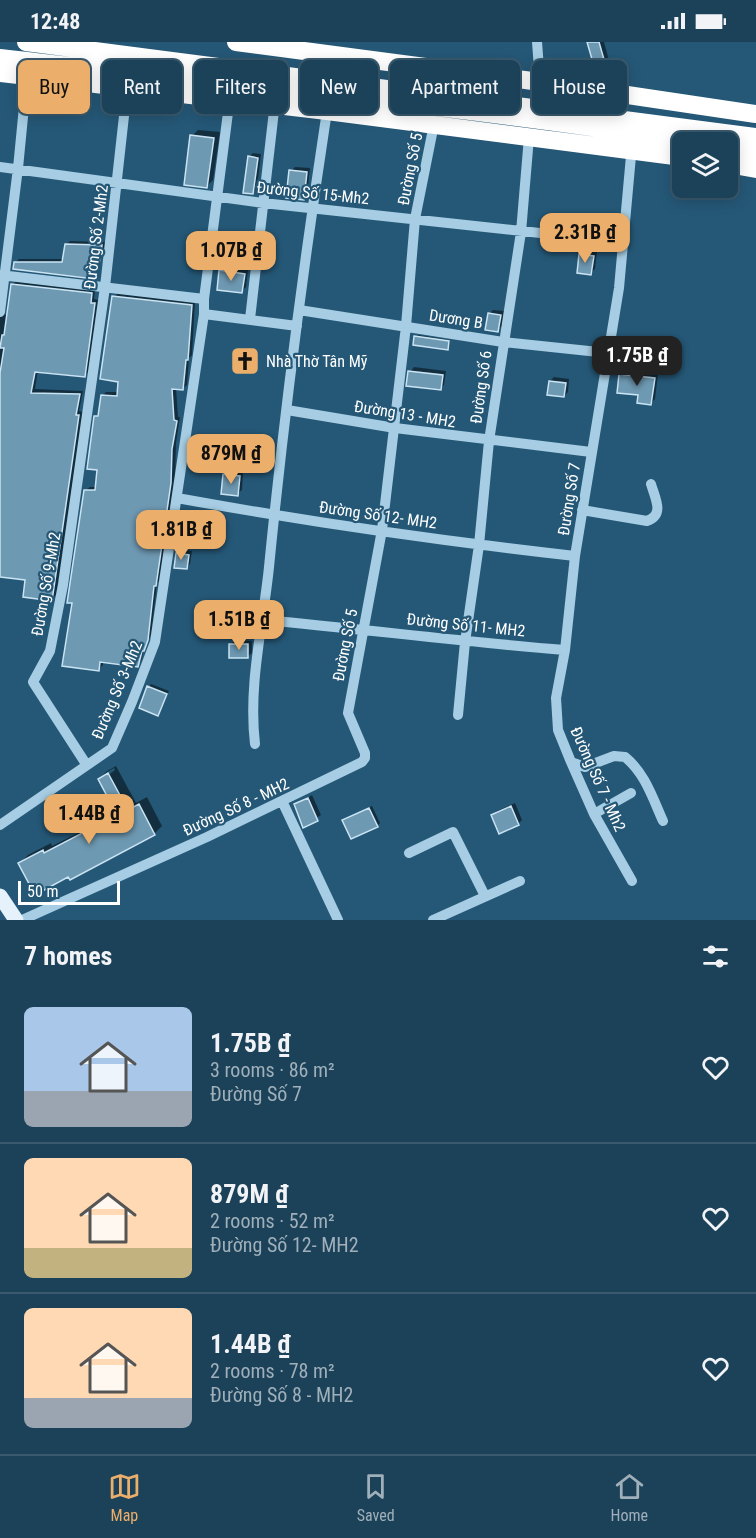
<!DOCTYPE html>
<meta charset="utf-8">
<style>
:root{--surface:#1c4259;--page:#25495f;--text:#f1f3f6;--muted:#a0b0ba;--line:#3a5b6f;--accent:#ecaf6b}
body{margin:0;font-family:"Roboto Condensed",sans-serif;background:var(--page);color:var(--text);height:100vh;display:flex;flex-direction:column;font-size:22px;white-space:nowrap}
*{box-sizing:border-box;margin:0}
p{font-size:20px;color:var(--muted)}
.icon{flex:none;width:33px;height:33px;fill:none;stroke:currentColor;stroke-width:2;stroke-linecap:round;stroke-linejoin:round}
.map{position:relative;height:878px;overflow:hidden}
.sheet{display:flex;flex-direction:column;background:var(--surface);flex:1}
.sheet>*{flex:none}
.top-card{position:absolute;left:18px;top:18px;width:720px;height:54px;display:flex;gap:12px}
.buttons{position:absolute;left:672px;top:90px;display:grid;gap:12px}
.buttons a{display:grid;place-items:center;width:66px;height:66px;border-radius:9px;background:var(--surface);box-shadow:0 3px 15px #0003,0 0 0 2px var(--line);font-size:30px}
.scale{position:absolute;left:18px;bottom:15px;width:102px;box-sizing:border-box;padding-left:6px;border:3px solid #fff;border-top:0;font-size:16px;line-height:21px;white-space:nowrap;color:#fff;-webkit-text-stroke:4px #255877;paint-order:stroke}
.price{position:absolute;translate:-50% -51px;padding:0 14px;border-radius:12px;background:var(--accent);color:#111;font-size:20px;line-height:39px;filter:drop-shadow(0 2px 3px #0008)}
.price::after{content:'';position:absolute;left:50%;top:36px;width:18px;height:14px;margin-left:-9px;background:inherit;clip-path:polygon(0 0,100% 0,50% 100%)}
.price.current{background:#222;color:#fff}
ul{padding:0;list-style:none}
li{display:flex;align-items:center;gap:18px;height:150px;padding:0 24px}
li+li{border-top:2px solid var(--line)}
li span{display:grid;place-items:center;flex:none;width:168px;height:120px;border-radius:9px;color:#555}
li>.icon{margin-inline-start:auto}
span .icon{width:72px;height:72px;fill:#fffc;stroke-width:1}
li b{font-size:26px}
h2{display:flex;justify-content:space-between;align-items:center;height:72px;padding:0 24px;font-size:26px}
.pill{padding:0 21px;border-radius:9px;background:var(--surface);box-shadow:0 3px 15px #0003,0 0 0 2px var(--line);font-size:21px;line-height:54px}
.pill.current{background:var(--accent);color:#111}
.status{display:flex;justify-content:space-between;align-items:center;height:42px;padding:0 30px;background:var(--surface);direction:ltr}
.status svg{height:16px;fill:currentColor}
.tab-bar{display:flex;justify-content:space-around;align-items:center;height:84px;border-top:2px solid var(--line);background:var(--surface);font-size:16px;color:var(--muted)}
.tab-bar a{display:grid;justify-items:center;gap:3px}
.tab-bar .current{color:var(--accent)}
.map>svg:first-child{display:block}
.shadow{fill:#0007;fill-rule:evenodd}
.building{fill:#6e99b2;stroke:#c9e3f3;stroke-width:1.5}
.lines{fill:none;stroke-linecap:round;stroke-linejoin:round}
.minor{stroke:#a6cde3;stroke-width:10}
.major{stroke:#e5f2fc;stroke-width:15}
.highway{stroke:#fff;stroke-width:18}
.labels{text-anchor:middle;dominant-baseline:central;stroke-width:4.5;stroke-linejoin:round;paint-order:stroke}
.street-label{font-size:16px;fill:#fff;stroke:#255877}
.poi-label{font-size:16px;fill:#fff;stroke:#255877;text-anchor:start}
</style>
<div class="status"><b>12:48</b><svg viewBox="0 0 49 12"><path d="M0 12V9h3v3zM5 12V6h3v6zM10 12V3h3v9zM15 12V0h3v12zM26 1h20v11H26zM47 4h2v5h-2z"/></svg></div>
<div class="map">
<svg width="756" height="878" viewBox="0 0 756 878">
<rect width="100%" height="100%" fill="#255877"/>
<path class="shadow" d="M589,0H604L610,22L606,26Z
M198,88L220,90L213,138L207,144L192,94Z
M253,111L261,112L257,146L253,150L249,115Z
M295,125L310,126L307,152L303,156L291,129Z
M70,199L105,200L104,214L100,217L98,231L94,235L15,221L19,217H64L66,203Z
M585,208L597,210L595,227L590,231L581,212Z
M225,225L248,228L246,245L242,249L221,229Z
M17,238L95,248L94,257L98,258L88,330L84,334L38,328L35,347L83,349L79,369L83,370L56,553L52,557L27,537L0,534V272L8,273L12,243Z
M118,251L195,259L192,313L189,316L187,343L182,347L176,346L178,375H180L176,401L175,436L159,539L157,541L151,593L144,606L141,619L137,623L103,619V623L99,627L74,560L85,449L90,445H97L99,427L96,374L100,370L102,354L106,350H118L114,255Z
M493,268L504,269L502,284L497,288L489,272Z
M418,293L450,298L449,305L448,306L416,294Z
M414,325L446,329L444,343L440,347L410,330Z
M624,328L658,332L655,357L651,361L620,333Z
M554,335L569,337L568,350L564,354L550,339Z
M228,429L243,430L242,448L237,452L224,433Z
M181,508L192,509L190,522L186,526L177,512Z
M235,598L252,599V611L247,615L230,603Z
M151,642L169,649L157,672L149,645Z
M116,724L136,761L147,755L162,784L154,792L20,821L28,813L51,801L52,804L118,771L99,737L107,729ZM114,726L115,728L107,734V730Z
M312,753L321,773L304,784L296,763Z
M515,761L522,778L518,782L492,773L497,769Z
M372,764L380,781L377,784L344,778Z"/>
<path class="building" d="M587,0H599L607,28L596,31Z
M190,93L214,96L207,146L184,143Z
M248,114L258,116L253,152L243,151Z
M289,128L307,130L304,158L286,156Z
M65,202L102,203L100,219H97L94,237L13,227L14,220H62Z
M579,212L594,214L591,233L577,231Z
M219,228L245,232L242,251L217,248Z
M11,242L92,251L91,261H95L85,335L35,330L31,351L80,352L76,373H79L52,559L23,555L25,538L0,535V331L4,306H0L2,293H4Z
M112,254L192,263L188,318H186L183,348L172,347L174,378L177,379L172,407L171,441L156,544H154L148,598L144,609H142L138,625L100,620L99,629L62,624L72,561H67L84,448H95L97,428L87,427L94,374H98L101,353L117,354L118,340L100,337Z
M488,271L501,273L498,290L485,288Z
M414,294L449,299L448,308L413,303Z
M408,329L443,333L441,348L406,344Z
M619,332L655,336L651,363L637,361L638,353L617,351Z
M549,339L566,341L564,355L547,353Z
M223,432L240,434L238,454L221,452Z
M176,511L189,513L187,527L174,526Z
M229,602H248V616H229Z
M147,644L167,652L158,674L139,666Z
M108,731L128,768L139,762L155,793L70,838L68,835L35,853L18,821L43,808L44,811L117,773L98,737Z
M308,756L318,779L303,786L294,762Z
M511,764L519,783L499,792L491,773Z
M369,766L378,785L351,797L342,778Z"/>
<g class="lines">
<path class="minor" d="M537,0L540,40
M0,125L263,161L623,200
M0,233L204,257
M299,268L503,300L608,311
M0,270L18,126L27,34
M204,272L297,284
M250,277L275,60
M287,368L395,386L591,410
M177,456C309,480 442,499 575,514
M582,468L647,479C665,473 655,456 651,442
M263,578C364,587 464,600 565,608
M458,673L465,600L479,503L489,399L521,190L529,95
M255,702C248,643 263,584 269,525C284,373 304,220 327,69
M571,720L585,725L614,714L625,715C645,731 653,757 663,779
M86,722L33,640L50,609L63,543L105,245L127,47
M282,759L338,878
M594,772L631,751
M0,783L112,706L132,660L155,600L204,272V257L230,55
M409,811L453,790L485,854
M632,839L594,772L571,720L558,688L556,656L565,608L575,514L619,246L632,103
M22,878L207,795L362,720L365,716V711L348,671L382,488L406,284L415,177L434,82
M433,878L520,839"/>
<path class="major" d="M0,854L16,878"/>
<path class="highway" d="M26,0L756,95
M236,0L540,40L756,72
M0,16C231,43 463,64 692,100
M0,31L327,69L682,115
M728,106L756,111
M728,122L756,127"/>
</g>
<defs>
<g id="church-square" transform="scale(1.5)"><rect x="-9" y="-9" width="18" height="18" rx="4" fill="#ecaf6b" stroke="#255877"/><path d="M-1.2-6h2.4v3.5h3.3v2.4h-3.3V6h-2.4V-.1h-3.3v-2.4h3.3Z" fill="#111"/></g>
</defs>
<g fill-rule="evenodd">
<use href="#church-square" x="245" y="319"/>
</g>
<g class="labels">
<g class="street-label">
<text transform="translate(410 127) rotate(-79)">Đường Số 5</text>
<text transform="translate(313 151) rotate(6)">Đường Số 15-Mh2</text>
<text transform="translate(96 195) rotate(-83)">Đường Số 2-Mh2</text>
<text transform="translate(456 277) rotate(9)">Dương B</text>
<text transform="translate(481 345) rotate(-82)">Đường Số 6</text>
<text transform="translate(405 372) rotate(9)">Đường 13 - MH2</text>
<text transform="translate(569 457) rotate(-81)">Đường Số 7</text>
<text transform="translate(378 473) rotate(8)">Đường Số 12- MH2</text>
<text transform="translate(46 542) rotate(-80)">Đường Số 9-Mh2</text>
<text transform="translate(466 583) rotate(6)">Đường Số 11- MH2</text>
<text transform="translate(345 603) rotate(-79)">Đường Số 5</text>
<text transform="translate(117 648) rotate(-67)">Đường Số 3-Mh2</text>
<text transform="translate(598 737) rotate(66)">Đường Số 7 - Mh2</text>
<text transform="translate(236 765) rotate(-25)">Đường Số 8 - MH2</text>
</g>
<g class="poi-label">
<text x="266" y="319">Nhà Thờ Tân Mỹ</text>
</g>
</g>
</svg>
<div class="buttons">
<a><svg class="icon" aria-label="layers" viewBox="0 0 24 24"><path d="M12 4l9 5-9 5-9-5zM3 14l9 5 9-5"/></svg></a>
</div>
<div class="scale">50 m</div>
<b class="price" style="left:585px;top:222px">2.31B ₫</b>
<b class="price" style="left:231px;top:240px">1.07B ₫</b>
<b class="price current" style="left:637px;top:345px">1.75B ₫</b>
<b class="price" style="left:231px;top:443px">879M ₫</b>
<b class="price" style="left:181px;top:519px">1.81B ₫</b>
<b class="price" style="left:239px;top:609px">1.51B ₫</b>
<b class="price" style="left:89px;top:803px">1.44B ₫</b>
<div class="top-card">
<a class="pill current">Buy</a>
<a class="pill">Rent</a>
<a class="pill">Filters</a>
<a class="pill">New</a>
<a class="pill">Apartment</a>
<a class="pill">House</a>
</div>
</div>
<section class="sheet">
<h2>7 homes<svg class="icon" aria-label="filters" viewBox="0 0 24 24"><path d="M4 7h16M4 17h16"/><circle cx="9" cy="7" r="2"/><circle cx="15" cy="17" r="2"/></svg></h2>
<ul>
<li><span style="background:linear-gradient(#a9c7e8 70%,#9aa5b1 0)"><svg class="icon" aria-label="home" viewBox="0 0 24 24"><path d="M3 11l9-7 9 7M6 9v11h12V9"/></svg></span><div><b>1.75B ₫</b><p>3 rooms · 86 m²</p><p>Đường Số 7</p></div><svg class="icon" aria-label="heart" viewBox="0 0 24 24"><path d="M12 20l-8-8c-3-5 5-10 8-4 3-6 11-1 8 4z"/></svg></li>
<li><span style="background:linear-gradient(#ffd9b3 75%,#c2b280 0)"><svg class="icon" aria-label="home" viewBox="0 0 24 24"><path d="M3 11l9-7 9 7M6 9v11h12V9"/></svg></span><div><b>879M ₫</b><p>2 rooms · 52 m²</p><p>Đường Số 12- MH2</p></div><svg class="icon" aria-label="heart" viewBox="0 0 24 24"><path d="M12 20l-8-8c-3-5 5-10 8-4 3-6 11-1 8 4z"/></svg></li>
<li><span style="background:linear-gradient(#ffd9b3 75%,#9aa5b1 0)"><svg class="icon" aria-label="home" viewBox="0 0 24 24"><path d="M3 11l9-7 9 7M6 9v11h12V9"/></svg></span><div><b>1.44B ₫</b><p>2 rooms · 78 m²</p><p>Đường Số 8 - MH2</p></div><svg class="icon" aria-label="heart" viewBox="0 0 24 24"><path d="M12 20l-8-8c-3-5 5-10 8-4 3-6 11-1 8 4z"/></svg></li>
</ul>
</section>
<nav class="tab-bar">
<a class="current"><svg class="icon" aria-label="map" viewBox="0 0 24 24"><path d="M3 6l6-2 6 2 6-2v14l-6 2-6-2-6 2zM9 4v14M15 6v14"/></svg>Map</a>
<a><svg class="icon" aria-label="saved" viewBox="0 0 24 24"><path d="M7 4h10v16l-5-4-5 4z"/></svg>Saved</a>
<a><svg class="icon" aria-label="home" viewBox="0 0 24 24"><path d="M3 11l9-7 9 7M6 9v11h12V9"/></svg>Home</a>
</nav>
